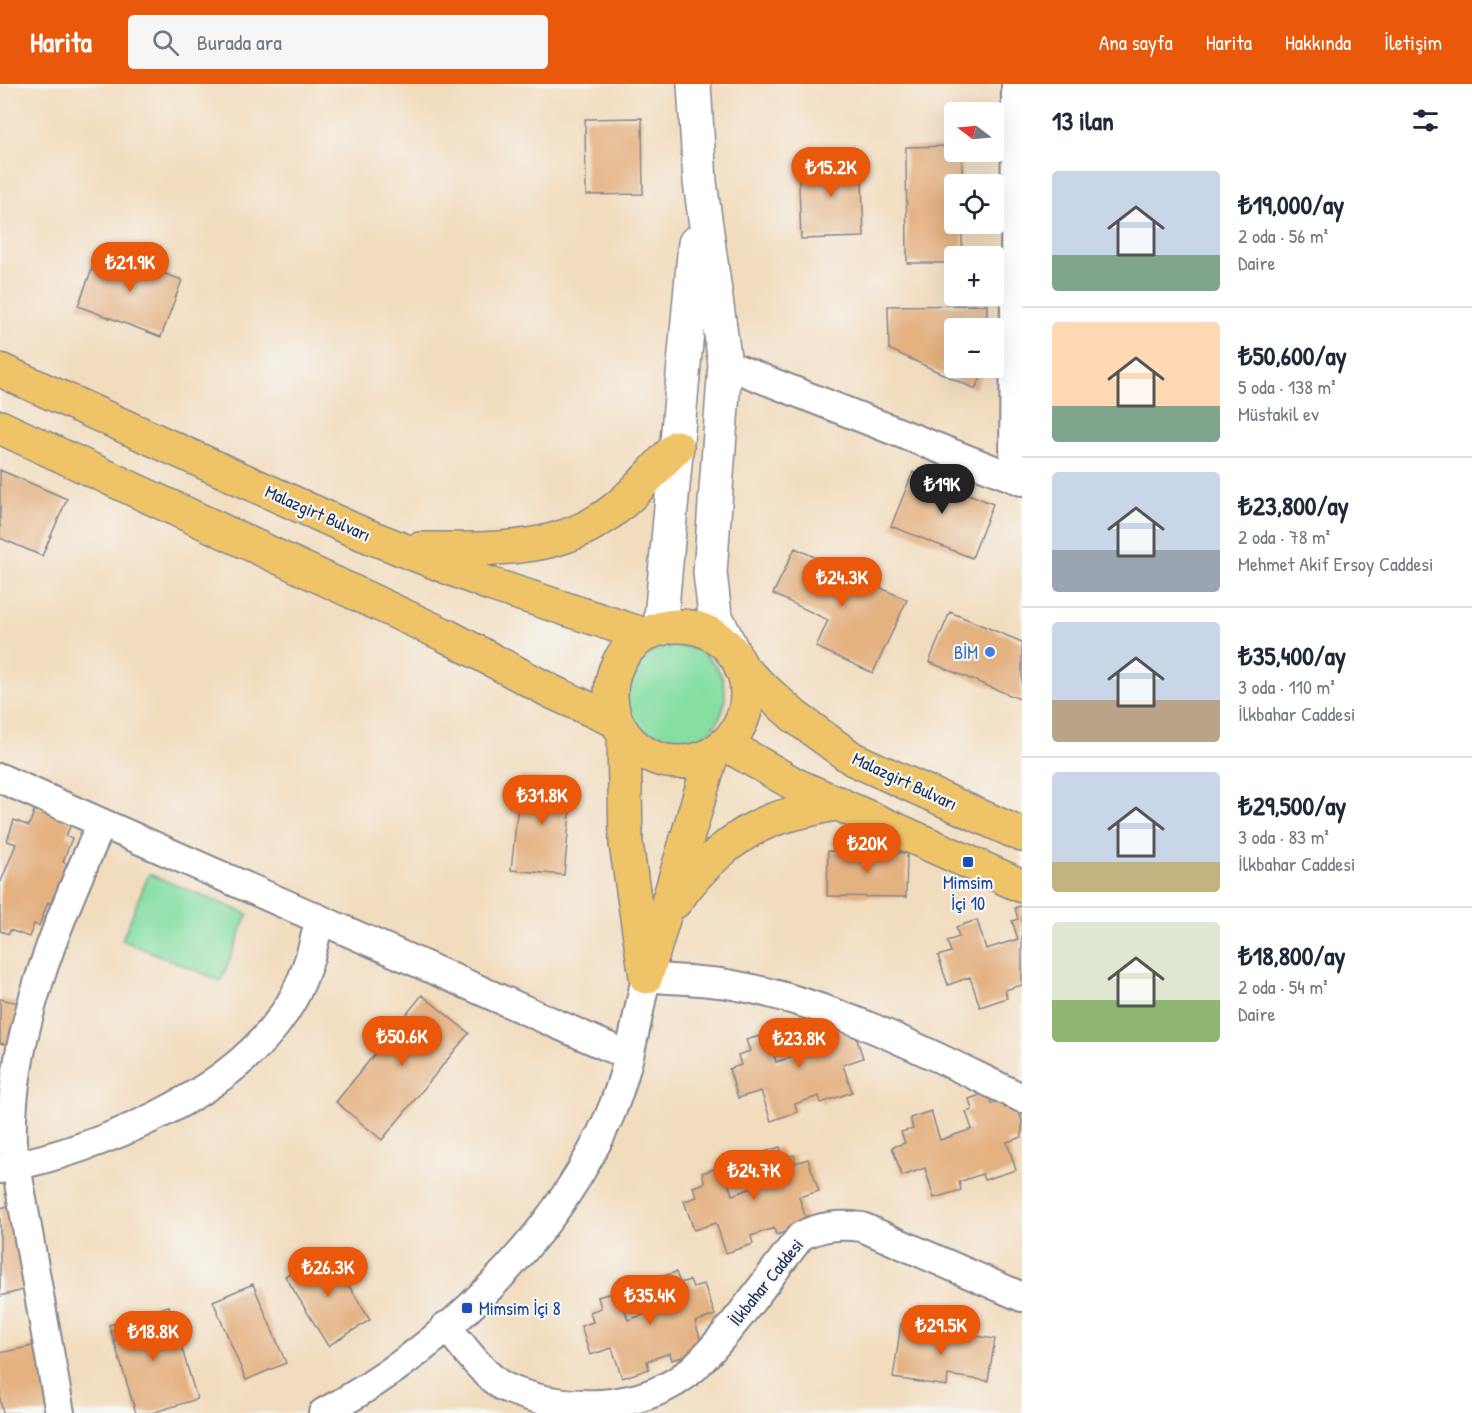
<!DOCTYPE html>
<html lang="tr">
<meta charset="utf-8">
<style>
:root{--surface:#fff;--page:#f6f6f7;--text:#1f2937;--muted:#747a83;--line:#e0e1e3;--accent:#ea580c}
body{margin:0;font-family:"Patrick Hand",sans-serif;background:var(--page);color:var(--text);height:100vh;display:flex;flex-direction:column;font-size:22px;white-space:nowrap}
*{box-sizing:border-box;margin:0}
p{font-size:20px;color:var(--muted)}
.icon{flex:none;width:33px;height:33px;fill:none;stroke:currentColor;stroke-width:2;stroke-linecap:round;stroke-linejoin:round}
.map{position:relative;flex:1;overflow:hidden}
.side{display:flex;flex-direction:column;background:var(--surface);width:450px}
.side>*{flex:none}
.needle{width:39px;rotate:286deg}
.buttons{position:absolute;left:944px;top:18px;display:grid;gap:12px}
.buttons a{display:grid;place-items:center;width:60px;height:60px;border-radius:6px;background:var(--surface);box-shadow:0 6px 24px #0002;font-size:30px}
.price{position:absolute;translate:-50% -51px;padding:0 14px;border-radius:21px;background:var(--accent);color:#fff;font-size:20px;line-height:39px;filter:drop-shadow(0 2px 3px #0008)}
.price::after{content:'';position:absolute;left:50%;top:36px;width:18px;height:14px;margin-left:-9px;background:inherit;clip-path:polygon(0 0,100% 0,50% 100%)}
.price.current{background:#222;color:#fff}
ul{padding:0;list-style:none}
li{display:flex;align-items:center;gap:18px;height:150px;padding:0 30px}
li+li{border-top:2px solid var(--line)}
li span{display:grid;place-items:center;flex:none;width:168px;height:120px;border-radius:6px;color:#555}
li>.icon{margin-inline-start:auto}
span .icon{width:72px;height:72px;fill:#fffc;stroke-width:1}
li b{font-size:26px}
h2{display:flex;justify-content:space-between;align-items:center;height:72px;padding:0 30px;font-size:26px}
header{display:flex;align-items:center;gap:36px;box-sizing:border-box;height:84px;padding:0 30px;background:var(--accent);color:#fff}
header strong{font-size:28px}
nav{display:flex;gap:33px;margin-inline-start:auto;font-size:21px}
.search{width:420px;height:54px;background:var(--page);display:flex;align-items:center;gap:15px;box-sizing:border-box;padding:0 21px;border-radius:6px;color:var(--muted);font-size:22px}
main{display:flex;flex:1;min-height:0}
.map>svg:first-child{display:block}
.green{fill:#86dea3;stroke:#508680;stroke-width:1.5}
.building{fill:#e4b181}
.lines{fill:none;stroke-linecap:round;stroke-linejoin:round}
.minor-casing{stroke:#86868e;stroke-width:32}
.tertiary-casing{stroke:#86868e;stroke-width:36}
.trunk-casing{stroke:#86868e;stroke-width:36}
.minor{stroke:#fff;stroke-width:28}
.tertiary{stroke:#fff;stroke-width:33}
.trunk{stroke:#efc469;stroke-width:33}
.shop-dot{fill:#3f7fe0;stroke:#f6f6f2;stroke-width:2}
.transit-dot{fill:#1a4fb4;stroke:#f6f6f2;stroke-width:2}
.labels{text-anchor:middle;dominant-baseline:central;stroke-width:4.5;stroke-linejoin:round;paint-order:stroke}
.street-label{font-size:18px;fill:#1b2f5e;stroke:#f6f6f2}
.shop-label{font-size:18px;fill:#366cbe;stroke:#f6f6f2;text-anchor:end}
.transit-label{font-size:18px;fill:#164399;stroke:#f6f6f2}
</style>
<header>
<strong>Harita</strong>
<div class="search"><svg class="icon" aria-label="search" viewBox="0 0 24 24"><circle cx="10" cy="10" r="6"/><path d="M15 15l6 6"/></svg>Burada ara</div>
<nav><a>Ana sayfa</a><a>Harita</a><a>Hakkında</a><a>İletişim</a></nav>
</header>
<main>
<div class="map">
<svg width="1022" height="1329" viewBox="0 0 1022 1329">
<rect width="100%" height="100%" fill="#f6f6f2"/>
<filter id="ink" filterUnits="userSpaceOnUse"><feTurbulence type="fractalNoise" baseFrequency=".0167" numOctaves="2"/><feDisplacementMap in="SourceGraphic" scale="12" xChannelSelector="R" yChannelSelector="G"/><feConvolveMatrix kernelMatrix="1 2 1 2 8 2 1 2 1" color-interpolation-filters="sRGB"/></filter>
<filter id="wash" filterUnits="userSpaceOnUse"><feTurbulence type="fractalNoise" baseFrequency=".008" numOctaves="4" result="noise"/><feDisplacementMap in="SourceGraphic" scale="24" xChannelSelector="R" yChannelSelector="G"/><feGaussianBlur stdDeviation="1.35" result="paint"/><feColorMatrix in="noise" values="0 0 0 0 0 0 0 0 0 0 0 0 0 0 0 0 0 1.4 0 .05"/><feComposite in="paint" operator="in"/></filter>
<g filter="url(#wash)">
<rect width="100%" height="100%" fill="#f2dcbe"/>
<path class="green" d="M627 611a49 49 0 1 1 98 0a49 49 0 1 1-98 0Z
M149,790L248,830L221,897L122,856Z"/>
<g id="blocks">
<path class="building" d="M642,34L643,110L586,111L585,35Z
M954,62V68H962V100H954V140H962V172H954V179H907L906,63Z
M861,73L864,153L801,155L798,75Z
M99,166L182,196L161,253L78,222Z
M987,221V244H954V284H986L975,305L889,265L888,222Z
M0,386L67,415L42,472L0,454Z
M913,388L993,420L972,474L891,442Z
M795,464L907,516L873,589L816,563L828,536L773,510Z
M950,528L1022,558V616L929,578Z
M521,693L573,698L564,791L511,786Z
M36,721L72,738L66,752L72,754L63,778L73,782L58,822L48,818L39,842L34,840L29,853L10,846L9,850L0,847V800L16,760L7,757L14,736L29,742Z
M828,767L907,769L906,813L827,812Z
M1022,821V901L1005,906L1007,914L980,923L970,893L948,901L938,872L951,868L947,857L959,853L956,843L977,836L986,865L1018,855L1012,837L1018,835L1015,824Z
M422,911L469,949L382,1056L336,1018Z
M0,915L19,919L11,962L0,959Z
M824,931L828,942L838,939L853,943L863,974L843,981L852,1008L821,1019L819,1012L795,1020L797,1028L771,1037L761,1007L738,1014L729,985L741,981L738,971L750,967L746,956L767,950L776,978L808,968L802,950L809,948L805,937Z
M988,1008L992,1020L1002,1016L1005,1024L1016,1020L1022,1037V1053L1007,1058L1016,1086L984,1096L982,1090L959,1098L961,1106L934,1114L925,1084L902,1092L892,1063L905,1059L901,1048L913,1045L910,1034L931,1027L940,1056L972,1045L966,1028L972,1026L969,1015Z
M780,1063L784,1074L794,1071L796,1079L808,1075L819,1107L799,1113L808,1141L776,1151L774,1144L751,1152L753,1160L726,1169L716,1139L694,1146L684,1117L697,1113L693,1103L705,1099L702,1089L723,1082L732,1111L764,1100L758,1082L764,1080L761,1069Z
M15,1120L35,1203L0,1212V1124Z
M327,1166L370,1236L328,1262L285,1192Z
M676,1188L680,1199L690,1196L693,1203L704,1200L715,1231L695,1238L704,1266L672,1276L670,1269L647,1277L649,1285L622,1294L612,1264L590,1271L581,1242L593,1238L590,1228L601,1224L598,1213L619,1207L628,1236L660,1225L654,1207L660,1205L657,1194Z
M253,1200L286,1279L246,1296L213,1217Z
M169,1222L197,1315L152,1329H136L109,1241Z
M901,1240L995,1255L988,1297L948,1291L947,1302L893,1294Z
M42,1260L57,1329H3L0,1315V1269Z"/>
</g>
</g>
<g filter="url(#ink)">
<use href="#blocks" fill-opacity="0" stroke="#86868e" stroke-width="1.5"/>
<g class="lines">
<g class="minor-casing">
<path id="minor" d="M725,280L1022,397
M1014,394L1016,0
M0,694L629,972
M0,1085C96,1066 229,1013 285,928C304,900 313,868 319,835
M446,1242C464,1263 480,1287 502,1302C559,1329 646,1329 695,1283C734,1244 766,1196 801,1152C821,1142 839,1140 862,1143L1022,1213
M60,1329L12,1059C8,955 59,833 102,739
M323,1329C440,1267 555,1155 609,1033C628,989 636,940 646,893C675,896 705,896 733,901C837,920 928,969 1022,1014"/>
</g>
<g class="tertiary-casing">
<path id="tertiary" d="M694,0L700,98L725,280L710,489L715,531L734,570
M660,545L695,159"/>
</g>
<g class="trunk-casing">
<path id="trunk" d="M0,286L358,448L490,500L645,551
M0,343L447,552L552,608L616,637
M420,465C487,465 560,470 615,425C638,407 656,383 677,363
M611 610a68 68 0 1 1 136 0a68 68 0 1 1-136 0Z
M741,584L794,632L853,675L1022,751
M624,651L626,760L646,893
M725,660L796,701L1022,802
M675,818C699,783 735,749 775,735C796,728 818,724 839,719
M648,886L712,670"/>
</g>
<use href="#minor" class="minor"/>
<use href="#tertiary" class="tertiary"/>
<use href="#trunk" class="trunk"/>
</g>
</g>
<circle class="shop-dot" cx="990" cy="568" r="6"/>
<g class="transit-dot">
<rect x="962" y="772" width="12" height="12" rx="3"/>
<rect x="461" y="1218" width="12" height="12" rx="3"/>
</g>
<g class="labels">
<g class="street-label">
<text transform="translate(318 429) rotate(24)">Malazgirt Bulvarı</text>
<text transform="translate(905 697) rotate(25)">Malazgirt Bulvarı</text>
<text transform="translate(766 1198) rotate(-51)">İlkbahar Caddesi</text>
</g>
<g class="shop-label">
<text x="978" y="568">BİM</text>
</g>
<g class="transit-label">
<text x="968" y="798">Mimsim<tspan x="968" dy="21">İçi 10</tspan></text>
<text x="479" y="1224" text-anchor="start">Mimsim İçi 8</text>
</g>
</g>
</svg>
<div class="buttons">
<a><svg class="needle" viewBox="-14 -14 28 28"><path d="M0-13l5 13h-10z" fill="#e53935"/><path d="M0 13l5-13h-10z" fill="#747a83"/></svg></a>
<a><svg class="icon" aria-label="locate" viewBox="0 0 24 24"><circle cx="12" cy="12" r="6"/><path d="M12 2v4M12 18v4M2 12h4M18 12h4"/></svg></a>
<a>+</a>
<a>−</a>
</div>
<b class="price" style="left:831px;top:114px">₺15.2K</b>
<b class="price" style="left:130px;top:209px">₺21.9K</b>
<b class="price current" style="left:942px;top:431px">₺19K</b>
<b class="price" style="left:842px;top:524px">₺24.3K</b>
<b class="price" style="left:542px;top:742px">₺31.8K</b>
<b class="price" style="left:867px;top:790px">₺20K</b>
<b class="price" style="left:402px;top:983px">₺50.6K</b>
<b class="price" style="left:799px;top:985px">₺23.8K</b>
<b class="price" style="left:754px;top:1117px">₺24.7K</b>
<b class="price" style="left:328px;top:1214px">₺26.3K</b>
<b class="price" style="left:650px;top:1242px">₺35.4K</b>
<b class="price" style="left:941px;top:1272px">₺29.5K</b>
<b class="price" style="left:153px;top:1278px">₺18.8K</b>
</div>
<section class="side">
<h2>13 ilan<svg class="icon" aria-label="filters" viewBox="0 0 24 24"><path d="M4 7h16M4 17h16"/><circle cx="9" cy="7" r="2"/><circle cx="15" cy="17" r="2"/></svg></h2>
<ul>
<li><span style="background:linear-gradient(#c9d6e8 70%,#7fa58c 0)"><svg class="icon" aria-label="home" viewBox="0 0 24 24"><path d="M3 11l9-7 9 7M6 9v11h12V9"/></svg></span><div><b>₺19,000/ay</b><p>2 oda · 56 m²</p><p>Daire</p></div></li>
<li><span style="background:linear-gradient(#ffd9b3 70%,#7fa58c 0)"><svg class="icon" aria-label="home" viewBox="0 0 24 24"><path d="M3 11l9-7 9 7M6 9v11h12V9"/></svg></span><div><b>₺50,600/ay</b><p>5 oda · 138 m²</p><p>Müstakil ev</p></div></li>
<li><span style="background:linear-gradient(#c9d6e8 65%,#9aa5b1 0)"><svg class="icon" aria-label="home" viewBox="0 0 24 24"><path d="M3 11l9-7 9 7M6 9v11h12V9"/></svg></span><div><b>₺23,800/ay</b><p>2 oda · 78 m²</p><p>Mehmet Akif Ersoy Caddesi</p></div></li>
<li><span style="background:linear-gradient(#c9d6e8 65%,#b9a48a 0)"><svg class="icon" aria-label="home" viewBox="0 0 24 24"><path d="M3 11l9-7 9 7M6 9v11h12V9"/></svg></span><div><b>₺35,400/ay</b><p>3 oda · 110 m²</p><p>İlkbahar Caddesi</p></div></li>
<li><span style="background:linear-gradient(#c9d6e8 75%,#c2b280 0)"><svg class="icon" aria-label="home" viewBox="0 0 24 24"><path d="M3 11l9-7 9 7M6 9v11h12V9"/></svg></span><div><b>₺29,500/ay</b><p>3 oda · 83 m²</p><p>İlkbahar Caddesi</p></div></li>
<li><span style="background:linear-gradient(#dfe7d0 65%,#8fb573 0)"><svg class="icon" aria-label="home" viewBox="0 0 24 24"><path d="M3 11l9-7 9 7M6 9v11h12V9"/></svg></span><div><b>₺18,800/ay</b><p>2 oda · 54 m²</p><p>Daire</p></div></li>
</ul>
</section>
</main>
